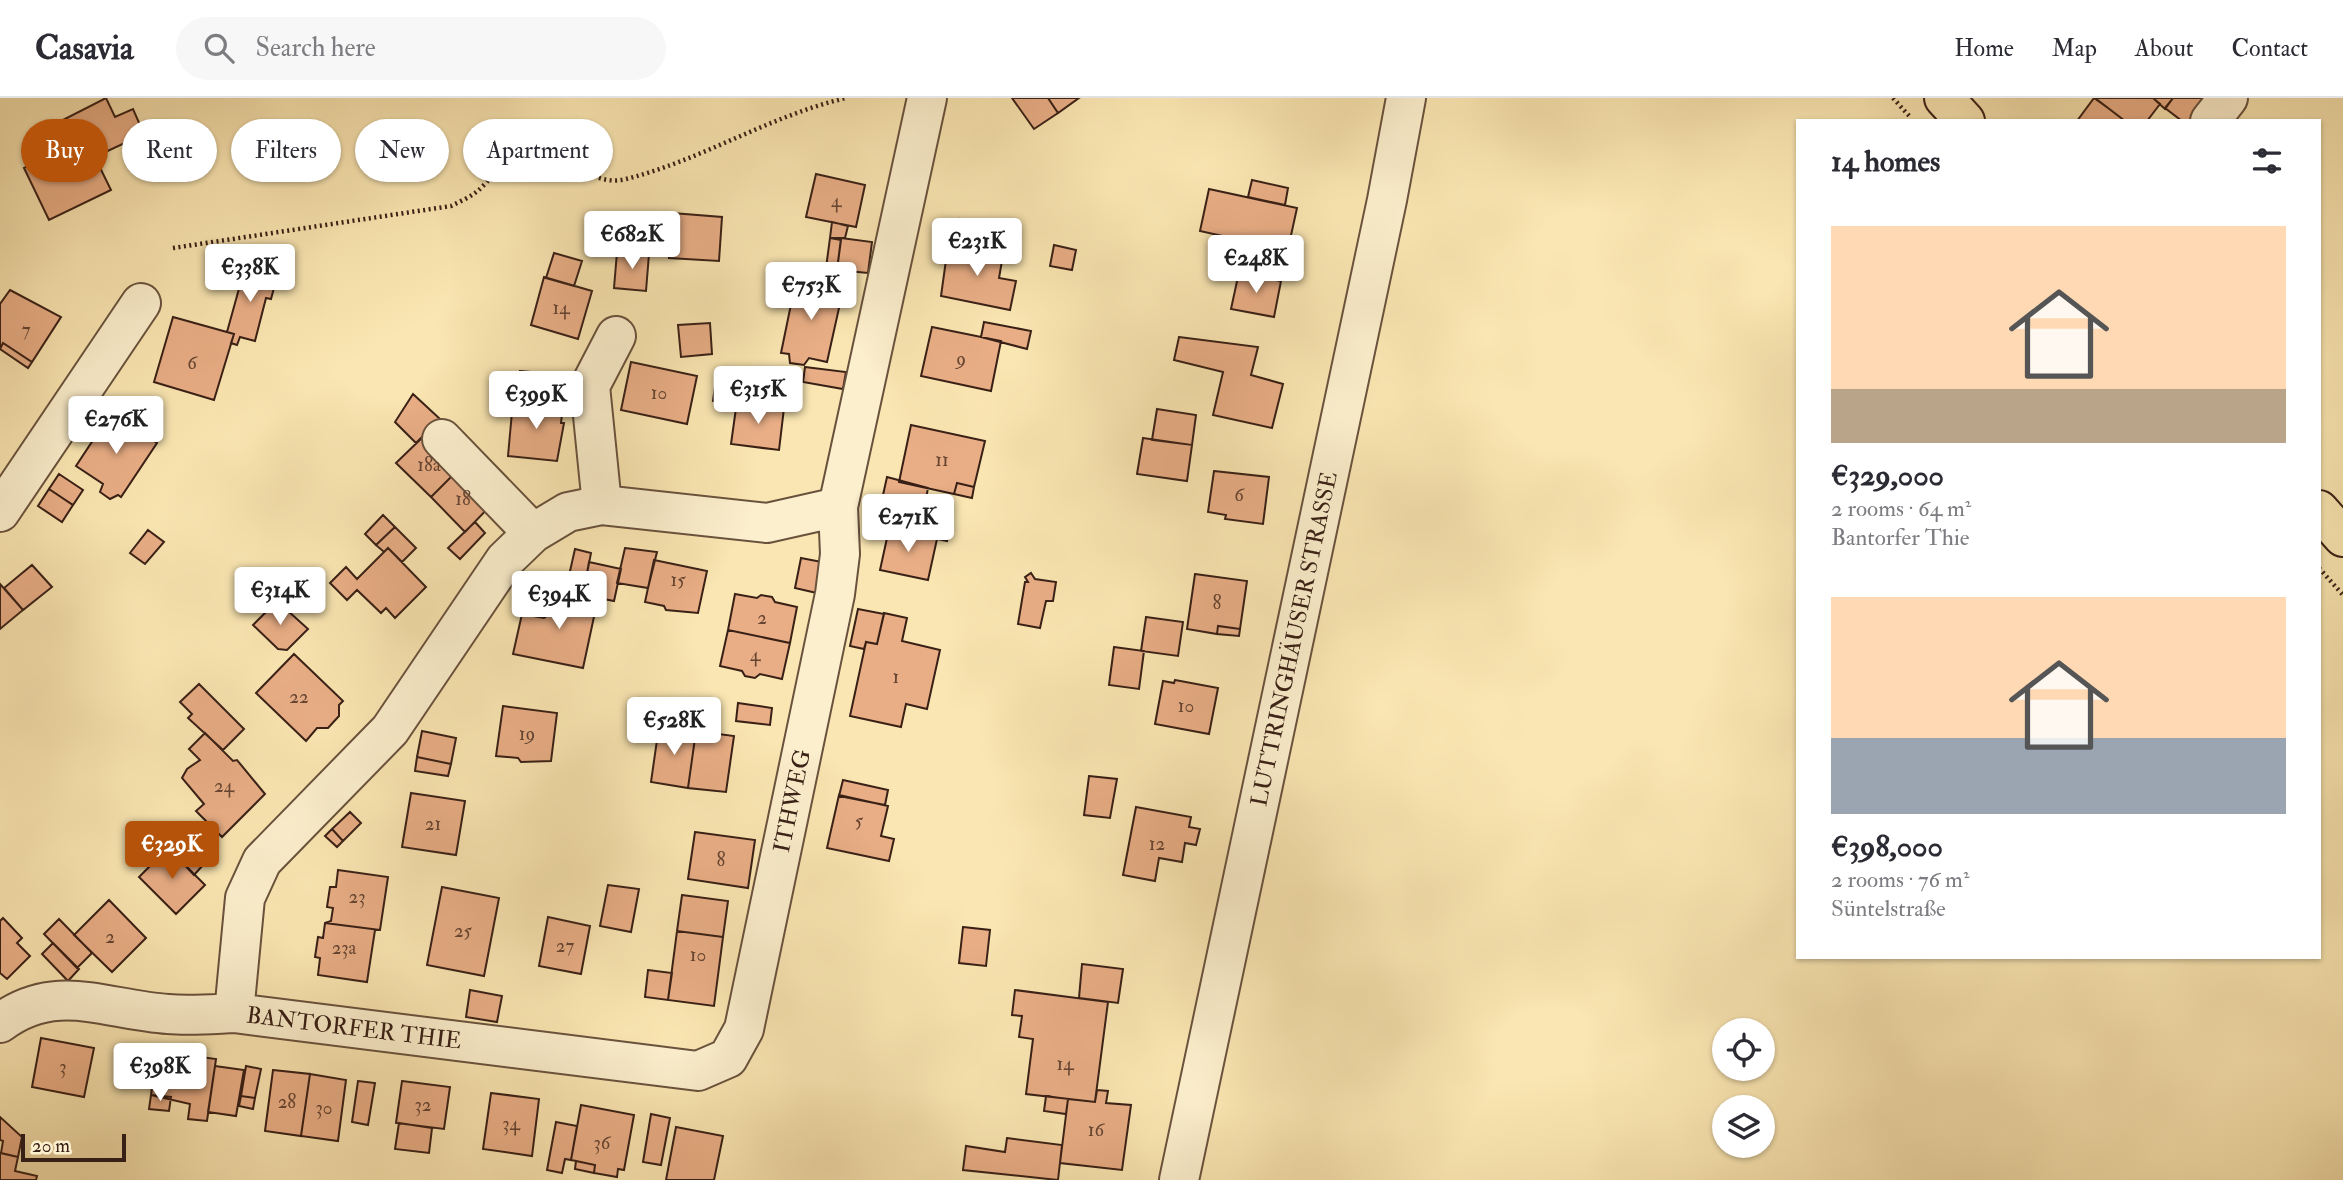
<!DOCTYPE html>
<meta charset="utf-8">
<style>
:root{--surface:#fff;--page:#f7f7f7;--text:#2b2b33;--muted:#7c7c81;--line:#e1e1e2;--accent:#b45309}
body{margin:0;font-family:"IM FELL Double Pica",serif;background:var(--page);color:var(--text);height:100vh;display:flex;flex-direction:column;font-size:26px;white-space:nowrap}
*{box-sizing:border-box;margin:0}
p{font-size:23px;color:var(--muted)}
.icon{flex:none;width:38px;height:38px;fill:none;stroke:currentColor;stroke-width:2;stroke-linecap:round;stroke-linejoin:round}
.map{position:relative;flex:1;overflow:hidden}
.details{position:absolute;left:1796px;top:21px;width:525px;height:840px;display:flex;flex-direction:column;background:var(--surface);border-radius:0px;box-shadow:0 2px 5px #0004}
.details>*{flex:none}
.hud{position:absolute;left:21px;top:21px;width:665px;height:63px;display:flex;gap:14px}
.tools{position:absolute;left:1712px;top:920px;display:grid;gap:14px}
.tools a{display:grid;place-items:center;width:63px;height:63px;border-radius:50%;background:var(--surface);box-shadow:0 2px 5px #0004;font-size:35px}
.scale{position:absolute;left:21px;bottom:18px;width:105px;box-sizing:border-box;padding-left:7px;border:4px solid #392016;border-top:0;font-size:19px;line-height:24px;white-space:nowrap;color:#392016;-webkit-text-stroke:5px #fcefcd;paint-order:stroke}
.price{position:absolute;translate:-50% -60px;padding:0 16px;border-radius:7px;background:#fff;color:#222;font-size:23px;line-height:46px;filter:drop-shadow(0 2px 4px #0008)}
.price::after{content:'';position:absolute;left:50%;top:42px;width:21px;height:16px;margin-left:-10px;background:inherit;clip-path:polygon(0 0,100% 0,50% 100%)}
.price.current{background:var(--accent);color:#fff}
ul{padding:0;list-style:none}
li{display:grid;align-content:center;gap:14px;height:371px;padding:0 35px}
li span{display:grid;place-items:center;height:217px;border-radius:0px;color:#555}
li>.icon{margin-inline-start:auto}
span .icon{width:126px;height:126px;fill:#fffc;stroke-width:1}
li b{font-size:30px}
h2{display:flex;justify-content:space-between;align-items:center;height:84px;padding:0 35px;font-size:30px}
.chip{padding:0 24px;border-radius:32px;background:var(--surface);box-shadow:0 2px 5px #0004;font-size:24px;line-height:63px}
.chip.current{background:var(--accent);color:#fff}
header{display:flex;align-items:center;gap:42px;box-sizing:border-box;height:98px;padding:0 35px;background:var(--surface);border-bottom:2px solid var(--line)}
header strong{font-size:33px}
nav{display:flex;gap:38px;margin-inline-start:auto;font-size:24px}
.search{width:490px;height:63px;background:var(--page);display:flex;align-items:center;gap:18px;box-sizing:border-box;padding:0 24px;border-radius:38px;color:var(--muted);font-size:26px}
.map>svg:first-child{display:block}
.building{fill:#e9ae86;stroke:#392016;stroke-width:2}
.lines{fill:none;stroke-linecap:round;stroke-linejoin:round}
.minor-casing{stroke:#69523d;stroke-width:42}
.major-casing{stroke:#392016;stroke-width:42}
.path{stroke:#392016;stroke-width:4.5;stroke-dasharray:2 3.5;stroke-linecap:butt}
.minor{stroke:#fcefcd;stroke-width:38}
.major{stroke:#fae6b2;stroke-width:38}
.labels{text-anchor:middle;dominant-baseline:central;stroke-width:5;stroke-linejoin:round;paint-order:stroke}
.number-label{font-size:19px;fill:#654432}
.street-label{font-size:23px;fill:#392016;stroke:#fcefcd}
</style>
<header>
<strong>Casavia</strong>
<div class="search"><svg class="icon" aria-label="search" viewBox="0 0 24 24"><circle cx="10" cy="10" r="6"/><path d="M15 15l6 6"/></svg>Search here</div>
<nav><a>Home</a><a>Map</a><a>About</a><a>Contact</a></nav>
</header>
<div class="map">
<svg width="2343" height="1082" viewBox="0 0 2343 1082">
<rect width="100%" height="100%" fill="#fae6b2"/>
<filter id="stains"><feTurbulence type="fractalNoise" baseFrequency=".00286" numOctaves="4"/><feColorMatrix values="0 0 0 0 .2 0 0 0 0 .09 0 0 0 0 .02 0 0 0 .5 -.17"/></filter>
<radialGradient id="worn" r=".72"><stop offset=".6" stop-color="#630" stop-opacity="0"/><stop offset="1" stop-color="#630" stop-opacity=".3"/></radialGradient>
<path class="building" d="M106,0L115,19L133,11L144,36L95,59L86,41L66,50L55,26Z
M1012,0H1048L1058,15L1034,31Z
M1048,0H1079L1058,15Z
M2094,0L2108,10L2125,23H2077Z
M2095,0H2153L2160,6L2147,23H2125Z
M2153,0H2173L2165,11Z
M2173,0H2204L2206,1L2189,23H2182L2165,10Z
M86,41L111,92L49,122L24,70Z
M816,76L865,87L856,129L806,119Z
M1252,82L1288,90L1285,107L1248,99Z
M1209,91L1297,110L1281,183L1239,174L1245,143L1200,133Z
M672,115L722,119L719,163L669,160Z
M960,121L1007,131L1001,156L954,147Z
M832,124L848,128L845,140H830Z
M830,140L841,142L837,172L826,170Z
M841,140L872,144L868,175L837,172Z
M952,146L1003,157L999,180L1016,183L1010,212L941,198L946,162H948Z
M1054,147L1076,152L1072,172L1050,168Z
M617,154L649,156L646,193L614,190Z
M554,155L582,163L574,188L546,180Z
M245,169L277,179L271,201L266,200L255,243L240,239L237,247L231,245L234,236L227,234Z
M1239,174L1281,183L1274,219L1231,211Z
M544,179L592,193L578,241L531,227Z
M796,182L843,192L827,264L809,260L804,267L790,265L789,256L781,255Z
M10,192L61,219L32,264L3,245L0,251V206Z
M173,219L234,236L214,302L154,284Z
M984,224L1031,233L1027,251L981,239Z
M710,225L712,256L681,259L678,227Z
M932,229L1001,243L991,293L921,278Z
M1179,239L1258,249L1251,277L1283,286L1272,330L1213,317L1223,274L1174,262Z
M3,245L32,264L28,270L0,251Z
M631,264L697,278L687,326L621,312Z
M805,269L846,274L843,291L803,284Z
M520,273L563,277L560,308L517,304Z
M717,274L743,277L737,306L713,303Z
M413,296L440,321L416,345L395,324Z
M513,303L563,308L561,325H564L557,363L508,358Z
M737,303L784,310L779,352L731,346Z
M1157,311L1196,317L1192,347L1152,342Z
M111,315L157,345L121,399L118,397L110,401L100,394L103,386L76,368Z
M911,327L985,343L974,389L957,385L954,396L899,384Z
M427,335L461,369L431,399L396,365Z
M1143,340L1192,347L1187,383L1137,376Z
M461,369L495,403L465,434L431,399Z
M1214,373L1269,379L1263,426L1225,421L1226,417L1208,414Z
M59,376L83,392L73,407L49,391Z
M887,379L928,390L925,406L883,397Z
M957,385L974,389L972,400L954,396Z
M49,391L73,407L62,424L38,408Z
M916,405L953,413L947,443L910,435Z
M383,417L395,429L376,447L365,436Z
M475,424L485,435L460,461L448,450Z
M395,429L416,450L402,464L388,450L384,454L376,447Z
M889,431L937,441L928,482L880,472Z
M148,432L164,444L145,466L130,455Z
M388,450L426,489L395,520L386,510L381,515L357,492L347,502L330,485L346,469L357,481Z
M625,450L657,454L648,490L617,485Z
M575,451L591,455L585,486L568,482Z
M801,460L827,465L821,496L795,490Z
M654,462L707,473L698,515L666,512L664,508L645,504Z
M589,464L621,471L614,503L583,497Z
M32,467L52,489L23,512L4,490Z
M1031,475L1035,481L1056,484L1053,503H1046L1040,530L1018,526L1025,484H1028L1025,479Z
M1195,476L1247,483L1240,531L1218,528L1217,536L1187,531Z
M0,486L23,512L0,531Z
M558,492L598,500L583,570L513,556L522,516L544,520L553,514Z
M735,496L757,500L761,497L772,499L775,504L797,509L790,545L728,532Z
M277,503L308,531L287,552L278,551L253,527Z
M858,511L884,516L877,546L866,544L864,551L850,548Z
M884,515L907,520L902,543L940,552L927,611L906,606L901,629L850,618L866,544L877,546Z
M1146,519L1183,524L1178,558L1141,553Z
M1218,528L1240,531L1239,538L1217,536Z
M728,532L790,545L782,581L760,576L755,580L745,578L742,573L720,568Z
M1114,549L1144,553L1139,591L1109,587Z
M294,556L343,603L339,607V618L328,630H317L306,643L256,595Z
M1175,582L1218,590L1209,636L1155,626L1163,583L1174,585Z
M199,586L244,631L223,652L188,620L192,616L180,604Z
M738,605L772,610L770,627L736,623Z
M503,608L557,615L551,663L521,664L518,660L496,658Z
M659,628L696,633L688,690L651,684Z
M422,633L456,640L451,666L417,659Z
M696,633L734,638L726,694L688,690Z
M205,635L233,663L237,662L265,696L222,739L196,713L204,706L182,680L187,671L200,662L189,651Z
M417,659L451,666L448,678L415,673Z
M1089,678L1117,681L1110,720L1084,717Z
M843,682L888,692L885,707L839,698Z
M411,695L465,703L456,757L402,749Z
M839,697L888,708L881,738L894,741L889,763L827,750Z
M1136,709L1191,719L1189,729L1200,731L1196,747L1185,745L1182,764L1159,760L1155,783L1123,777Z
M350,714L361,725L343,743L332,731Z
M332,731L343,743L337,749L325,738Z
M695,734L755,742L748,790L688,781Z
M175,735L189,749L178,760L164,746Z
M189,749L205,765L194,777L178,760Z
M168,750L205,787L176,816L139,779Z
M338,772L388,779L380,832L325,825L331,823L333,810L327,809L330,789H336Z
M608,787L639,791L631,834L600,828Z
M442,789L499,800L484,878L427,867Z
M682,797L728,803L723,839L677,833Z
M109,802L146,840L112,874L74,837Z
M548,819L590,828L581,876L539,868Z
M3,820L22,840L17,845L30,858L7,881L0,875V823Z
M59,821L92,855L77,870L44,836Z
M325,825L380,832H375L367,884L318,877L320,860L315,859L318,839L323,840Z
M963,829L990,832L986,868L959,865Z
M677,833L723,839L714,908L668,902Z
M53,845L79,871L68,883L42,856Z
M1082,866L1123,871L1118,905L1079,900Z
M648,872L672,875L668,902L645,899Z
M470,892L502,898L497,924L466,919Z
M1015,892L1108,904L1095,1004L1026,996L1033,941L1019,939L1022,918L1012,917Z
M41,940L94,950L84,999L32,989Z
M157,953L216,961L207,1023L188,1021L190,1006L151,997Z
M215,968L244,972L236,1018L208,1014Z
M246,968L261,971L255,1000L241,998Z
M273,972L310,976L301,1038L265,1033Z
M310,976L346,982L338,1043L301,1038Z
M358,983L375,985L368,1027L352,1024Z
M402,983L450,989L444,1031L396,1025Z
M1097,992L1108,993L1106,1005L1131,1007L1122,1072L1060,1065L1068,1001L1095,1004Z
M491,995L539,1001L532,1058L483,1051Z
M151,997L171,999L169,1013L149,1011Z
M241,998L255,1000L253,1011L239,1008Z
M1046,998L1068,1001L1066,1016L1044,1013Z
M581,1007L634,1017L624,1072L618,1071L617,1079L594,1075L595,1067L571,1062Z
M651,1016L670,1020L661,1067L643,1064Z
M0,1019L22,1039L18,1059L1,1055L3,1043L0,1042Z
M556,1024L577,1028L571,1062L565,1061L562,1075L547,1072Z
M399,1025L432,1030L429,1055L395,1051Z
M676,1029L723,1038L714,1082H666Z
M1007,1040L1062,1047L1058,1082L963,1072L966,1048L1005,1054Z
M0,1055L18,1059L15,1073L37,1078L36,1082H0Z
M576,1063L595,1067L594,1075L575,1071Z"/>
<g class="lines">
<g class="minor-casing">
<path id="minor" d="M2210,23L2228,0
M442,341L533,435
M602,407L590,288L616,238
M0,414L141,205
M234,915L245,800L262,763L390,632L505,462L533,435L568,414L602,407L767,425L838,409L927,0
M0,925C56,883 106,912 168,916C190,918 212,916 234,915L698,973L728,960L744,931L835,496L840,456L838,409
M1179,1082L1387,102L1406,0"/>
</g>
<g class="major-casing">
<path id="major" d="M1944,0L1965,23
M2319,412L2343,439"/>
</g>
<path class="path" d="M1893,0L1911,20
M173,150L451,108C459,104 468,100 475,95C487,86 497,70 510,63C556,37 584,92 626,81C702,62 769,18 846,0
M2319,470L2343,497"/>
<use href="#minor" class="minor"/>
<use href="#major" class="major"/>
</g>
<g class="labels">
<g class="number-label">
<text x="836" y="103">4</text>
<text x="561" y="210">14</text>
<text x="26" y="232">7</text>
<text x="961" y="261">9</text>
<text x="192" y="265">6</text>
<text x="659" y="295">10</text>
<text x="942" y="362">11</text>
<text x="429" y="367">18a</text>
<text x="1239" y="397">6</text>
<text x="463" y="401">18</text>
<text x="678" y="482">15</text>
<text x="1217" y="505">8</text>
<text x="762" y="520">2</text>
<text x="755" y="557">4</text>
<text x="896" y="579">1</text>
<text x="299" y="599">22</text>
<text x="1186" y="608">10</text>
<text x="527" y="636">19</text>
<text x="224" y="688">24</text>
<text x="859" y="723">5</text>
<text x="433" y="726">21</text>
<text x="1157" y="746">12</text>
<text x="721" y="762">8</text>
<text x="357" y="799">23</text>
<text x="463" y="833">25</text>
<text x="110" y="839">2</text>
<text x="565" y="848">27</text>
<text x="344" y="850">23a</text>
<text x="698" y="857">10</text>
<text x="1065" y="966">14</text>
<text x="63" y="969">3</text>
<text x="287" y="1004">28</text>
<text x="423" y="1007">32</text>
<text x="324" y="1010">30</text>
<text x="511" y="1026">34</text>
<text x="1096" y="1032">16</text>
<text x="602" y="1045">36</text>
</g>
<g class="street-label">
<text transform="translate(1294 541) rotate(-78)">LUTTRINGHÄUSER STRASSE</text>
<text transform="translate(792 703) rotate(-78)">ITHWEG</text>
<text transform="translate(354 930) rotate(7)">BANTORFER THIE</text>
</g>
</g>
<rect width="100%" height="100%" filter="url(#stains)"/>
<rect width="100%" height="100%" fill="url(#worn)"/>
</svg>
<div class="tools">
<a><svg class="icon" aria-label="locate" viewBox="0 0 24 24"><circle cx="12" cy="12" r="6"/><path d="M12 2v4M12 18v4M2 12h4M18 12h4"/></svg></a>
<a><svg class="icon" aria-label="layers" viewBox="0 0 24 24"><path d="M12 4l9 5-9 5-9-5zM3 14l9 5 9-5"/></svg></a>
</div>
<div class="scale">20 m</div>
<b class="price" style="left:632px;top:173px">€682K</b>
<b class="price" style="left:977px;top:180px">€231K</b>
<b class="price" style="left:1256px;top:197px">€248K</b>
<b class="price" style="left:250px;top:206px">€338K</b>
<b class="price" style="left:811px;top:224px">€753K</b>
<b class="price" style="left:758px;top:328px">€315K</b>
<b class="price" style="left:536px;top:333px">€399K</b>
<b class="price" style="left:116px;top:358px">€276K</b>
<b class="price" style="left:908px;top:456px">€271K</b>
<b class="price" style="left:280px;top:529px">€314K</b>
<b class="price" style="left:559px;top:533px">€394K</b>
<b class="price" style="left:674px;top:659px">€528K</b>
<b class="price current" style="left:172px;top:783px">€329K</b>
<b class="price" style="left:160px;top:1005px">€398K</b>
<div class="hud">
<a class="chip current">Buy</a>
<a class="chip">Rent</a>
<a class="chip">Filters</a>
<a class="chip">New</a>
<a class="chip">Apartment</a>
</div>
<section class="details">
<h2>14 homes<svg class="icon" aria-label="filters" viewBox="0 0 24 24"><path d="M4 7h16M4 17h16"/><circle cx="9" cy="7" r="2"/><circle cx="15" cy="17" r="2"/></svg></h2>
<ul>
<li><span style="background:linear-gradient(#ffd9b3 75%,#b9a48a 0)"><svg class="icon" aria-label="home" viewBox="0 0 24 24"><path d="M3 11l9-7 9 7M6 9v11h12V9"/></svg></span><div><b>€329,000</b><p>2 rooms · 64 m²</p><p>Bantorfer Thie</p></div></li>
<li><span style="background:linear-gradient(#ffd9b3 65%,#9aa5b1 0)"><svg class="icon" aria-label="home" viewBox="0 0 24 24"><path d="M3 11l9-7 9 7M6 9v11h12V9"/></svg></span><div><b>€398,000</b><p>2 rooms · 76 m²</p><p>Süntelstraße</p></div></li>
</ul>
</section>
</div>
